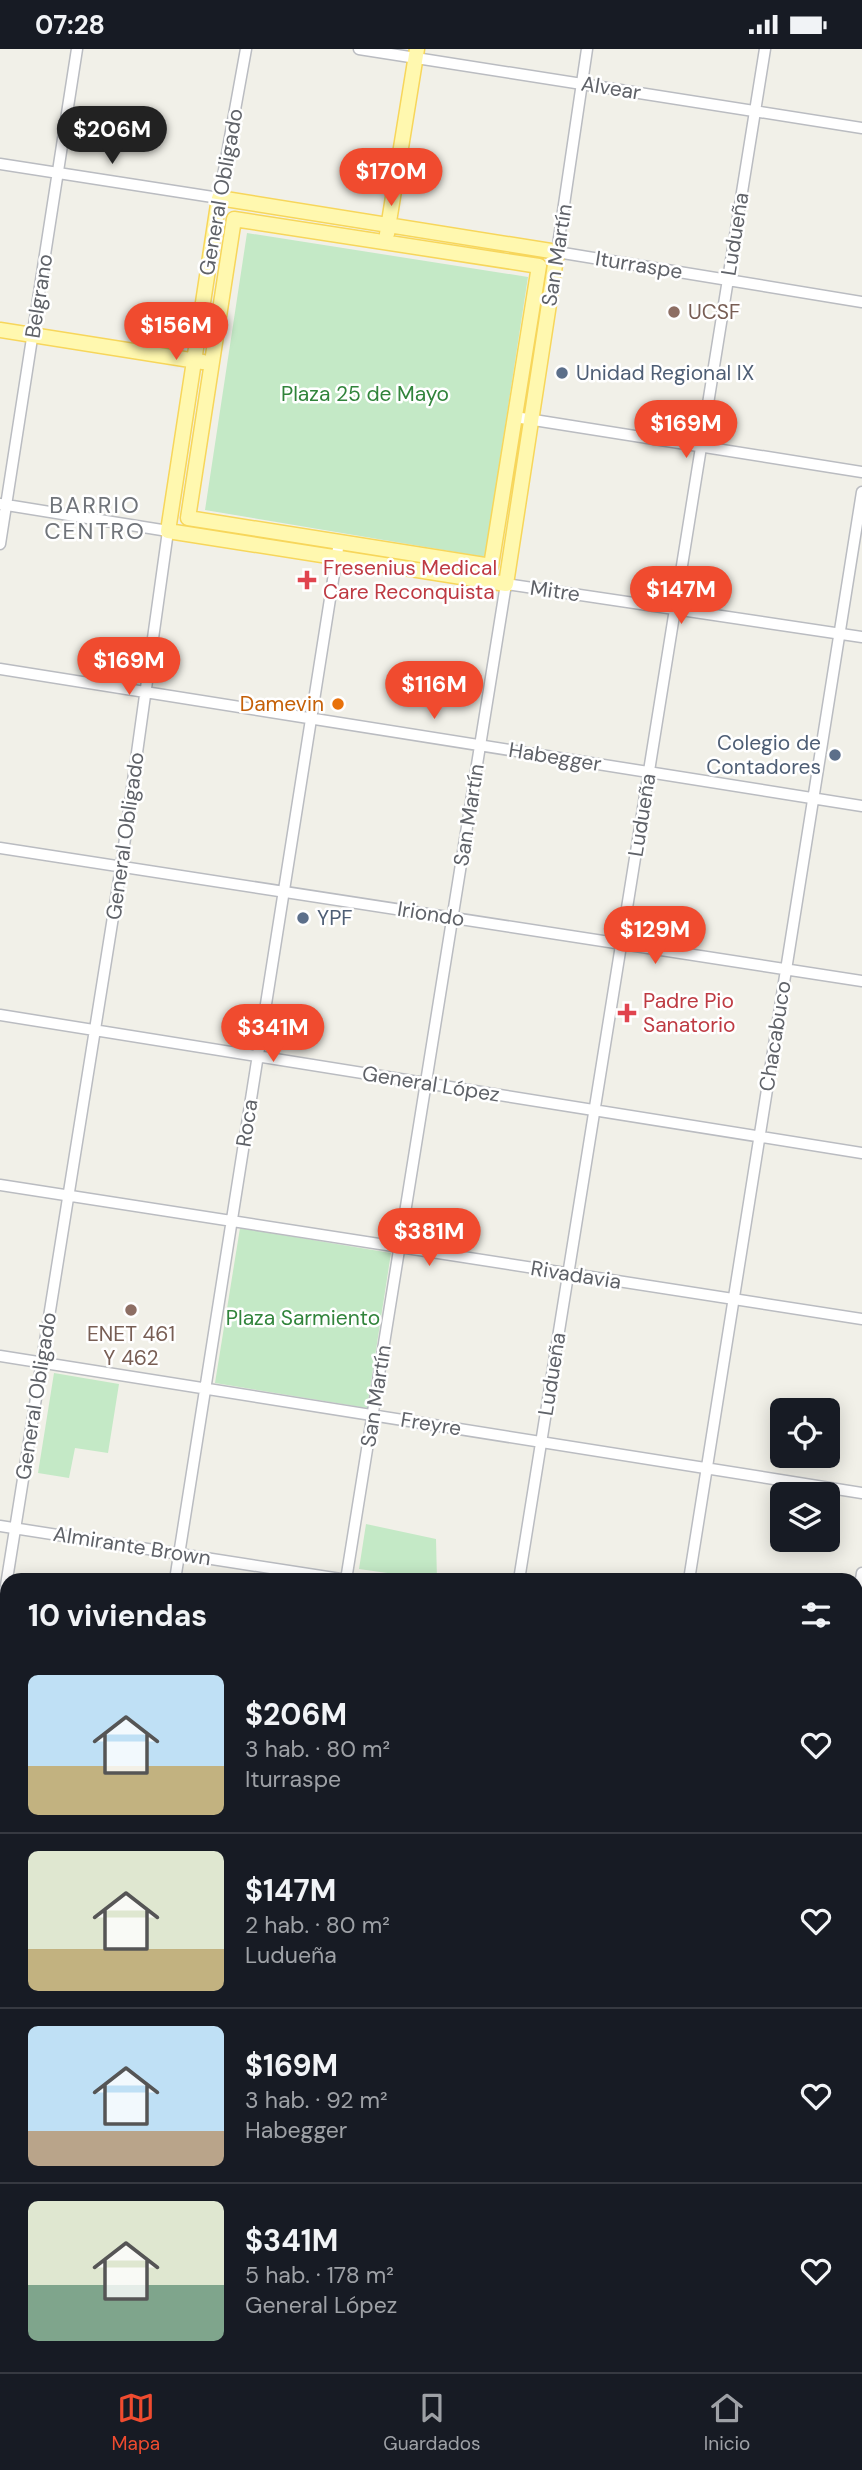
<!DOCTYPE html>
<html lang="es">
<meta charset="utf-8">
<style>
:root{--surface:#171b24;--page:#242831;--text:#f1f3f6;--muted:#9ea1a6;--line:#363941;--accent:#f04b2f}
body{margin:0;font-family:"DM Sans",sans-serif;background:var(--page);color:var(--text);height:100vh;display:flex;flex-direction:column;font-size:26px;white-space:nowrap}
*{box-sizing:border-box;margin:0}
p{font-size:23px;color:var(--muted)}
.icon{flex:none;width:38px;height:38px;fill:none;stroke:currentColor;stroke-width:2;stroke-linecap:round;stroke-linejoin:round}
.map{position:relative;flex:1;overflow:hidden}
.sheet{position:absolute;left:0px;top:1524px;width:863px;height:800px;display:flex;flex-direction:column;background:var(--surface);border-radius:21px 21px 0 0;box-shadow:0 4px 18px #0003}
.sheet>*{flex:none}
.controls{position:absolute;left:770px;top:1349px;display:grid;gap:14px}
.controls a{display:grid;place-items:center;width:70px;height:70px;border-radius:10px;background:var(--surface);box-shadow:0 4px 18px #0003;font-size:35px}
.price{position:absolute;translate:-50% -60px;padding:0 16px;border-radius:24px;background:var(--accent);color:#fff;font-size:23px;line-height:46px;filter:drop-shadow(0 2px 4px #0008)}
.price::after{content:'';position:absolute;left:50%;top:42px;width:21px;height:16px;margin-left:-10px;background:inherit;clip-path:polygon(0 0,100% 0,50% 100%)}
.price.active{background:#222;color:#fff}
ul{padding:0;list-style:none}
li{display:flex;align-items:center;gap:21px;height:175px;padding:0 28px}
li+li{border-top:2px solid var(--line)}
li span{display:grid;place-items:center;flex:none;width:196px;height:140px;border-radius:10px;color:#555}
li>.icon{margin-inline-start:auto}
span .icon{width:84px;height:84px;fill:#fffc;stroke-width:1}
li b{font-size:30px}
h2{display:flex;justify-content:space-between;align-items:center;height:84px;padding:0 28px;font-size:30px}
.status{display:flex;justify-content:space-between;align-items:center;height:49px;padding:0 35px;background:var(--surface);direction:ltr}
.status svg{height:19px;fill:currentColor}
.dock{display:flex;justify-content:space-around;align-items:center;height:98px;border-top:2px solid var(--line);background:var(--surface);font-size:19px;color:var(--muted)}
.dock a{display:grid;justify-items:center;gap:4px}
.dock .active{color:var(--accent)}
.map>svg:first-child{display:block}
.green{fill:#c4e9c6}
.lines{fill:none;stroke-linecap:round;stroke-linejoin:round}
.minor-casing{stroke:#babcc1;stroke-width:13}
.major-casing{stroke:#f7d65b;stroke-width:17}
.minor{stroke:#fff;stroke-width:10}
.major{stroke:#fff8af;stroke-width:14}
.education-dot{fill:#8d6e63;stroke:#fff;stroke-width:2.5}
.service-dot{fill:#5c6f8a;stroke:#fff;stroke-width:2.5}
.health-dot{fill:#e0444e;stroke:#fff;stroke-width:2.5}
.food-dot{fill:#e8710a;stroke:#fff;stroke-width:2.5}
.labels{text-anchor:middle;dominant-baseline:central;stroke-width:5;stroke-linejoin:round;paint-order:stroke}
.street-label{font-size:21px;fill:#5f6268;stroke:#fff}
.education-label{font-size:21px;fill:#785e54;stroke:#fff;text-anchor:start}
.service-label{font-size:21px;fill:#4e5e75;stroke:#fff;text-anchor:start}
.park-label{font-size:21px;fill:#31843b;stroke:#fff}
.health-label{font-size:21px;fill:#be3a42;stroke:#fff;text-anchor:start}
.food-label{font-size:21px;fill:#c56008;stroke:#fff;text-anchor:end}
.neighbourhood-label{font-size:23px;letter-spacing:2px;fill:#70747a;stroke:#fff}
</style>
<div class="status"><b>07:28</b><svg viewBox="0 0 49 12"><path d="M0 12V9h3v3zM5 12V6h3v6zM10 12V3h3v9zM15 12V0h3v12zM26 1h20v11H26zM47 4h2v5h-2z"/></svg></div>
<div class="map">
<svg width="862" height="2323" viewBox="0 0 862 2323">
<rect width="100%" height="100%" fill="#f1f0e8"/>
<path class="green" d="M247,184L528,228L485,508L205,461Z
M240,1179L391,1204L367,1359L215,1334Z
M54,1324L119,1335L108,1404L75,1399L69,1429L38,1424Z
M366,1475L436,1490L437,1531L359,1520Z
M0,1918L7,1919V2103L0,2102Z
M856,2308H862V2323H785L786,2317H856Z"/>
<g class="lines">
<g class="minor-casing">
<path id="minor" d="M359,0L862,79
M587,0L557,203L862,253
M0,115L219,149L246,0
M515,368L862,423
M0,455L168,482L121,818L0,1574
M0,495L77,0
M0,620L862,757
M0,799L862,932
M0,966L862,1104
M0,1136L862,1270
M0,1307L862,1444
M0,1477L347,1531
M175,1531L339,493
M346,1531L506,535L862,588
M519,1531L765,0
M689,1531L862,443
M856,1564L862,1524
M856,1612L862,1613
M0,1646L7,1647
M856,1778L862,1779
M0,1817L7,1818
M0,1914L7,1915
M856,1952L862,1953
M856,2106L862,2104
M856,2123L862,2124
M0,2280L7,2282
M177,2317L216,2323
M45,2323L46,2317
M296,2323L297,2317
M391,2323L392,2317
M539,2323L540,2317"/>
</g>
<g class="major-casing">
<path id="major" d="M219,149L557,203L506,535L168,482Z
M234,170L539,217L491,517L188,469Z
M387,185L417,0
M0,281L203,313
M0,2112L7,2113
M0,2126L7,2127
M856,2242L862,2243
M856,2254L862,2255"/>
</g>
<use href="#minor" class="minor"/>
<use href="#major" class="major"/>
</g>
<g class="education-dot">
<circle cx="674" cy="263" r="7"/>
<circle cx="131" cy="1261" r="7"/>
</g>
<g class="service-dot">
<circle cx="562" cy="324" r="7"/>
<circle cx="835" cy="706" r="7"/>
<circle cx="303" cy="869" r="7"/>
</g>
<g class="health-dot">
<path d="M303.5 520.5h7v7h7v7h-7v7h-7v-7h-7v-7h7z"/>
<path d="M623.5 953.5h7v7h7v7h-7v7h-7v-7h-7v-7h7z"/>
</g>
<circle class="food-dot" cx="338" cy="655" r="7"/>
<g class="labels">
<g class="street-label">
<text transform="translate(611 39) rotate(9)">Alvear</text>
<text transform="translate(221 143) rotate(-80)">General Obligado</text>
<text transform="translate(735 185) rotate(-81)">Ludueña</text>
<text transform="translate(557 206) rotate(-81)">San Martín</text>
<text transform="translate(639 216) rotate(9)">Iturraspe</text>
<text transform="translate(39 247) rotate(-81)">Belgrano</text>
<text transform="translate(555 542) rotate(8)">Mitre</text>
<text transform="translate(555 708) rotate(9)">Habegger</text>
<text transform="translate(469 766) rotate(-81)">San Martín</text>
<text transform="translate(642 766) rotate(-81)">Ludueña</text>
<text transform="translate(125 787) rotate(-82)">General Obligado</text>
<text transform="translate(431 865) rotate(9)">Iriondo</text>
<text transform="translate(775 987) rotate(-81)">Chacabuco</text>
<text transform="translate(431 1035) rotate(9)">General López</text>
<text transform="translate(247 1074) rotate(-81)">Roca</text>
<text transform="translate(576 1226) rotate(9)">Rivadavia</text>
<text transform="translate(552 1325) rotate(-81)">Ludueña</text>
<text transform="translate(36 1347) rotate(-81)">General Obligado</text>
<text transform="translate(376 1347) rotate(-81)">San Martín</text>
<text transform="translate(431 1375) rotate(9)">Freyre</text>
<text transform="translate(132 1497) rotate(9)">Almirante Brown</text>
</g>
<g class="education-label">
<text x="688" y="263">UCSF</text>
<text x="131" y="1285" text-anchor="middle">ENET 461<tspan x="131" dy="24">Y 462</tspan></text>
</g>
<g class="service-label">
<text x="576" y="324">Unidad Regional IX</text>
<text x="821" y="694" text-anchor="end">Colegio de<tspan x="821" dy="24">Contadores</tspan></text>
<text x="317" y="869">YPF</text>
</g>
<g class="park-label">
<text x="365" y="345">Plaza 25 de Mayo</text>
<text x="303" y="1269">Plaza Sarmiento</text>
</g>
<g class="health-label">
<text x="323" y="519">Fresenius Medical<tspan x="323" dy="24">Care Reconquista</tspan></text>
<text x="643" y="952">Padre Pio<tspan x="643" dy="24">Sanatorio</tspan></text>
</g>
<g class="food-label">
<text x="324" y="655">Damevin</text>
</g>
<g class="neighbourhood-label">
<text x="95" y="456">BARRIO<tspan x="95" dy="26">CENTRO</tspan></text>
</g>
</g>
</svg>
<div class="controls">
<a><svg class="icon" aria-label="locate" viewBox="0 0 24 24"><circle cx="12" cy="12" r="6"/><path d="M12 2v4M12 18v4M2 12h4M18 12h4"/></svg></a>
<a><svg class="icon" aria-label="layers" viewBox="0 0 24 24"><path d="M12 4l9 5-9 5-9-5zM3 14l9 5 9-5"/></svg></a>
</div>
<b class="price active" style="left:112px;top:117px">$206M</b>
<b class="price" style="left:391px;top:159px">$170M</b>
<b class="price" style="left:176px;top:313px">$156M</b>
<b class="price" style="left:686px;top:411px">$169M</b>
<b class="price" style="left:681px;top:577px">$147M</b>
<b class="price" style="left:129px;top:648px">$169M</b>
<b class="price" style="left:434px;top:672px">$116M</b>
<b class="price" style="left:655px;top:917px">$129M</b>
<b class="price" style="left:273px;top:1015px">$341M</b>
<b class="price" style="left:429px;top:1219px">$381M</b>
<section class="sheet">
<h2>10 viviendas<svg class="icon" aria-label="filters" viewBox="0 0 24 24"><path d="M4 7h16M4 17h16"/><circle cx="9" cy="7" r="2"/><circle cx="15" cy="17" r="2"/></svg></h2>
<ul>
<li><span style="background:linear-gradient(#bfe0f5 65%,#c2b280 0)"><svg class="icon" aria-label="home" viewBox="0 0 24 24"><path d="M3 11l9-7 9 7M6 9v11h12V9"/></svg></span><div><b>$206M</b><p>3 hab. · 80 m²</p><p>Iturraspe</p></div><svg class="icon" aria-label="heart" viewBox="0 0 24 24"><path d="M12 20l-8-8c-3-5 5-10 8-4 3-6 11-1 8 4z"/></svg></li>
<li><span style="background:linear-gradient(#dfe7d0 70%,#c2b280 0)"><svg class="icon" aria-label="home" viewBox="0 0 24 24"><path d="M3 11l9-7 9 7M6 9v11h12V9"/></svg></span><div><b>$147M</b><p>2 hab. · 80 m²</p><p>Ludueña</p></div><svg class="icon" aria-label="heart" viewBox="0 0 24 24"><path d="M12 20l-8-8c-3-5 5-10 8-4 3-6 11-1 8 4z"/></svg></li>
<li><span style="background:linear-gradient(#bfe0f5 75%,#b9a48a 0)"><svg class="icon" aria-label="home" viewBox="0 0 24 24"><path d="M3 11l9-7 9 7M6 9v11h12V9"/></svg></span><div><b>$169M</b><p>3 hab. · 92 m²</p><p>Habegger</p></div><svg class="icon" aria-label="heart" viewBox="0 0 24 24"><path d="M12 20l-8-8c-3-5 5-10 8-4 3-6 11-1 8 4z"/></svg></li>
<li><span style="background:linear-gradient(#dfe7d0 60%,#7fa58c 0)"><svg class="icon" aria-label="home" viewBox="0 0 24 24"><path d="M3 11l9-7 9 7M6 9v11h12V9"/></svg></span><div><b>$341M</b><p>5 hab. · 178 m²</p><p>General López</p></div><svg class="icon" aria-label="heart" viewBox="0 0 24 24"><path d="M12 20l-8-8c-3-5 5-10 8-4 3-6 11-1 8 4z"/></svg></li>
</ul>
</section>
</div>
<nav class="dock">
<a class="active"><svg class="icon" aria-label="map" viewBox="0 0 24 24"><path d="M3 6l6-2 6 2 6-2v14l-6 2-6-2-6 2zM9 4v14M15 6v14"/></svg>Mapa</a>
<a><svg class="icon" aria-label="saved" viewBox="0 0 24 24"><path d="M7 4h10v16l-5-4-5 4z"/></svg>Guardados</a>
<a><svg class="icon" aria-label="home" viewBox="0 0 24 24"><path d="M3 11l9-7 9 7M6 9v11h12V9"/></svg>Inicio</a>
</nav>
